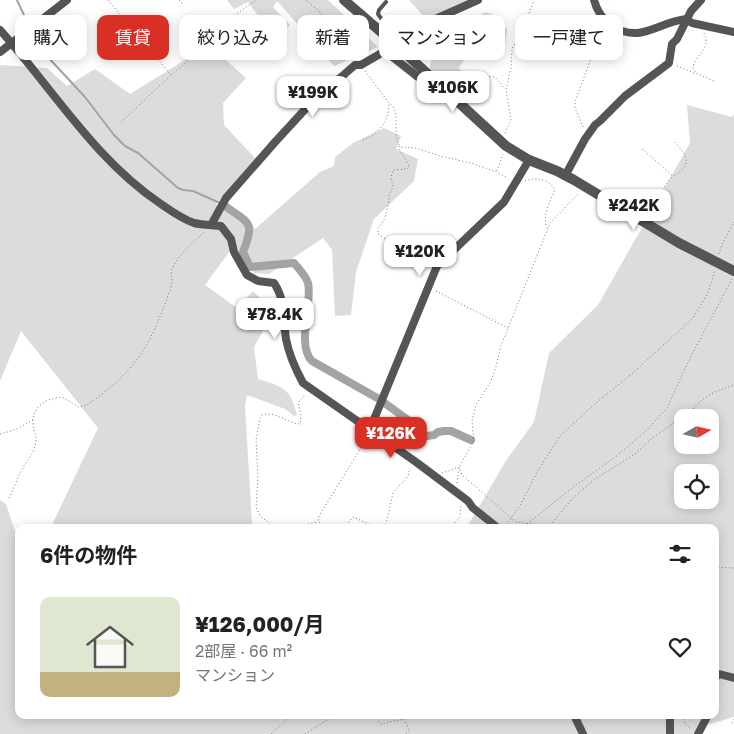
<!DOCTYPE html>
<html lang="ja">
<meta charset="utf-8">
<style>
:root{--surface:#fff;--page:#f2f2f2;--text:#222;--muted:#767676;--accent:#d93025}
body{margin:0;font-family:"Golos Text","Noto Sans JP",sans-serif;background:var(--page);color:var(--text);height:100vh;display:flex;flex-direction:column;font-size:19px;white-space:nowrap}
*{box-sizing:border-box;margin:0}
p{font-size:16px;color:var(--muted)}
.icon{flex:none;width:28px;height:28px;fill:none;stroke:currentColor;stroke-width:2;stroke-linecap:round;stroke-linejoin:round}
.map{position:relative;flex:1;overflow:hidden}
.details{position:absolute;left:15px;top:524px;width:704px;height:195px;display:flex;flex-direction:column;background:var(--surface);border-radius:10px;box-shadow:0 2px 12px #0003}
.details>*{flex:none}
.hud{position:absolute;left:15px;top:15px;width:705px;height:45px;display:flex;gap:10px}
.needle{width:32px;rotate:81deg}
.buttons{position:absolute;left:674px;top:409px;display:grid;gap:10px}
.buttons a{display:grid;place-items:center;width:45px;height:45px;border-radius:10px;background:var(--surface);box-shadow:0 2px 12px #0003;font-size:25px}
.price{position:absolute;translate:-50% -42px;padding:0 11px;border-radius:10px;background:#fff;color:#222;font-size:16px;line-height:32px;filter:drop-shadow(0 1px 2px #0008)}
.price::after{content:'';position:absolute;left:50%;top:30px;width:15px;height:11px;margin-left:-8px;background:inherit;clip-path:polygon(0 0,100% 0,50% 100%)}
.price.current{background:var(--accent);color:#fff}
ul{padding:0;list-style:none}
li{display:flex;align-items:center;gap:15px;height:125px;padding:0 25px}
li span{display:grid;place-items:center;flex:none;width:140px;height:100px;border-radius:10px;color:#555}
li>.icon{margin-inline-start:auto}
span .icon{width:60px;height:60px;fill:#fffc;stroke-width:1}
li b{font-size:21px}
h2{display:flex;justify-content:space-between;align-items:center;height:60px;padding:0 25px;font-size:21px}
.tag{padding:0 18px;border-radius:10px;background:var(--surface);box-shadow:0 2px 12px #0003;font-size:18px;line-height:45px}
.tag.current{background:var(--accent);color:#fff}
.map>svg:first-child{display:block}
.green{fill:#dcdcdc;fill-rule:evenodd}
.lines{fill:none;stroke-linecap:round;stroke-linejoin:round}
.stream{stroke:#a3a3a3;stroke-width:2}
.canal{stroke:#a3a3a3;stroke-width:8}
.path{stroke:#777;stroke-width:1;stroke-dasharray:1 2.5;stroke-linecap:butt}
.service{stroke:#555;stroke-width:4}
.minor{stroke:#555;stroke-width:8}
.tertiary{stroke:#555;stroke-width:10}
</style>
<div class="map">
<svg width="734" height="734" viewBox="0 0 734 734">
<rect width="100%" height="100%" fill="#fff"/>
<path class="green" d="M227,0H328L378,47L334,66L277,1L273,7L290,25L283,32L276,27L269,31L248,2L234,9Z
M409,0H469L426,19Z
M485,12L496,16L495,20L507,29L504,55L473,48L459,67L464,81L458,107L437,92L446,93L447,85L429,69L432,59L437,51L460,49L470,28L477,27L480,16Z
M209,45L246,78L223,103L224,125L256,159L216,204L255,229L320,172L334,166L335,157L353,143L384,128L401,136L396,149L418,159L414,181L374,219L356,272L351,315L335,316L332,250L323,238L269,274L254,273L243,259L235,244L205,285L237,308L253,291L263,301L264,329L254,347L258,379C283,387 290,387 297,415L294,416L285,409L247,395L245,406L252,524L265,527H51L98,428L21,331L0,381V65L47,68L67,86L95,69L130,94Z
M687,105L732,117L734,114V717L697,728L693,734H0V500L6,504L19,543V715H715V528L467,527L507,459L534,422L549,353L598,305L690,143ZM682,418H710V445H682ZM682,472H710V500H682Z"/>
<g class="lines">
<path class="stream" d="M17,0L29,26
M32,33L46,55L85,97L114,135L125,146L138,153L178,188L183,190L193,191L220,203"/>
<path class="canal" d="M225,206C250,224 255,221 243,252L250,267L294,263C299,269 306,276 308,283C313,301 296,345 312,361L379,399L408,420L423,434L427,436L434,435L438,432L444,431H451L471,440"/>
<path class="path" d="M108,0L171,75L190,59L211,33L256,0
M179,0L184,5
M306,0L320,12L329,31L352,57
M704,33C712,50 695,54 693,68L696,73L714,81
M677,66L694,73H696
M365,71L389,103C403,112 390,135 401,147L416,148L440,156L471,163L494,171L508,178
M465,75L495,77L505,89
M121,122L170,76
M583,127L575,108V102L594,50L605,29
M505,133L511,120L506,90L511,68L512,49L524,27L534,0
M363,140C379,134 389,120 389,104
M399,146C399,152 407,160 409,167L407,169L393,170L391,178L393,186L389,195V201L385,218L378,229V234L427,268
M642,149L673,176
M497,171L503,154
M525,181C537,177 549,179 555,190C550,202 542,215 547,228
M651,215C654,203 663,188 670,179C674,175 680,173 683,169C692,160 681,149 675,142
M719,254L722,244L734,222
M436,291L508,328
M0,434L15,430L33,420
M442,473L459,467L462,475L516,522L565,528
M457,483L459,467L474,441L472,421L476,405L490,383L495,370L501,346L550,223L579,193
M9,498C14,488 18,476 24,466C27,460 32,456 34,449C39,437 33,434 33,423C32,406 47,398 62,397L79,407C88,406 95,399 102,394C141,364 153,337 169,293C170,289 172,285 172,282C172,276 170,272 173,267C180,253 193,243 204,232
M527,524L572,488L618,455L647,430L667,408L690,358L732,279
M506,525L521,504L537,472L560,436L597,402L634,372L693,318L708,293L715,270
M276,528L260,516L256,507L258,477L256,440L260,418L262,415C276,411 287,423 300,424L301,415L298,403L306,394
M291,528L317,522
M325,528L318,521L319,516L367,438
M344,528L353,517L378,528
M385,528L393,493L408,476L410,468
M450,528L460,517L461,506
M548,528L572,499L595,479L635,454L650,440L693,409L703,399L715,392L734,385
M715,567L734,568
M375,715L380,724L404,719L410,732L404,734
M684,715L685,724L691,729
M732,723L734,719
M271,734L292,715
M305,734L335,715"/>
<path class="service" d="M386,2L379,10L378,14C382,21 391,27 388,35"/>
<path class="minor" d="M594,0C599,19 616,34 637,33C651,32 668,21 686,19L692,23L734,32
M0,30C52,88 95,160 161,204C171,211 182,219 194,223C202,225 212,225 221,226L231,239L234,252L247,275L258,281L274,283C286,301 283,319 286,339C289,355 296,370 303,383L416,462L468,501L473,508L498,528
M395,44L415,28L478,0
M0,52L67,0
M565,176L585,139L595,125L600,121L625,96L669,63L672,44L677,39L691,11L701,0
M211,225L226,198L276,141L310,104L355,65H361L385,51L418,77L427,73
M370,429L437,266L504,202L529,160
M715,678L719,674L734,678
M574,715L583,734
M670,734V715
M698,734L708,715"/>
<path class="tertiary" d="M344,0L395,44L506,146L529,160L557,171L574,180L679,243L734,271"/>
</g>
</svg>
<div class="buttons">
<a><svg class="needle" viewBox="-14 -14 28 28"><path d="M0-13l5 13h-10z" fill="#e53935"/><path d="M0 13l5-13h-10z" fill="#767676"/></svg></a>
<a><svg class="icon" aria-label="locate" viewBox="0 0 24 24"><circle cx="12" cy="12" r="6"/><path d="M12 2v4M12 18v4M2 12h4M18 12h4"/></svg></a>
</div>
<b class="price" style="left:453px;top:113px">¥106K</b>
<b class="price" style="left:313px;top:118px">¥199K</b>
<b class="price" style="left:634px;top:231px">¥242K</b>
<b class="price" style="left:420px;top:277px">¥120K</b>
<b class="price" style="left:275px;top:340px">¥78.4K</b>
<b class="price current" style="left:391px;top:459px">¥126K</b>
<div class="hud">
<a class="tag">購入</a>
<a class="tag current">賃貸</a>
<a class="tag">絞り込み</a>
<a class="tag">新着</a>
<a class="tag">マンション</a>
<a class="tag">一戸建て</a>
</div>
<section class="details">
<h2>6件の物件<svg class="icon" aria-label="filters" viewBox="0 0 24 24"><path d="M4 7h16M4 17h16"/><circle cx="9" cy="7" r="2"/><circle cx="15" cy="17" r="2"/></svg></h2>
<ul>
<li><span style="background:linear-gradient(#dfe7d0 75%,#c2b280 0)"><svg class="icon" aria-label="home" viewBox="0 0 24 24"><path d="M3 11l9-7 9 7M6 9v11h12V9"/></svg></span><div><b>¥126,000/月</b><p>2部屋 · 66 m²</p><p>マンション</p></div><svg class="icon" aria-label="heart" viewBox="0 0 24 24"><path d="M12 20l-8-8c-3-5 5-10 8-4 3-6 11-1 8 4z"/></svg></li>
</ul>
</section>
</div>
